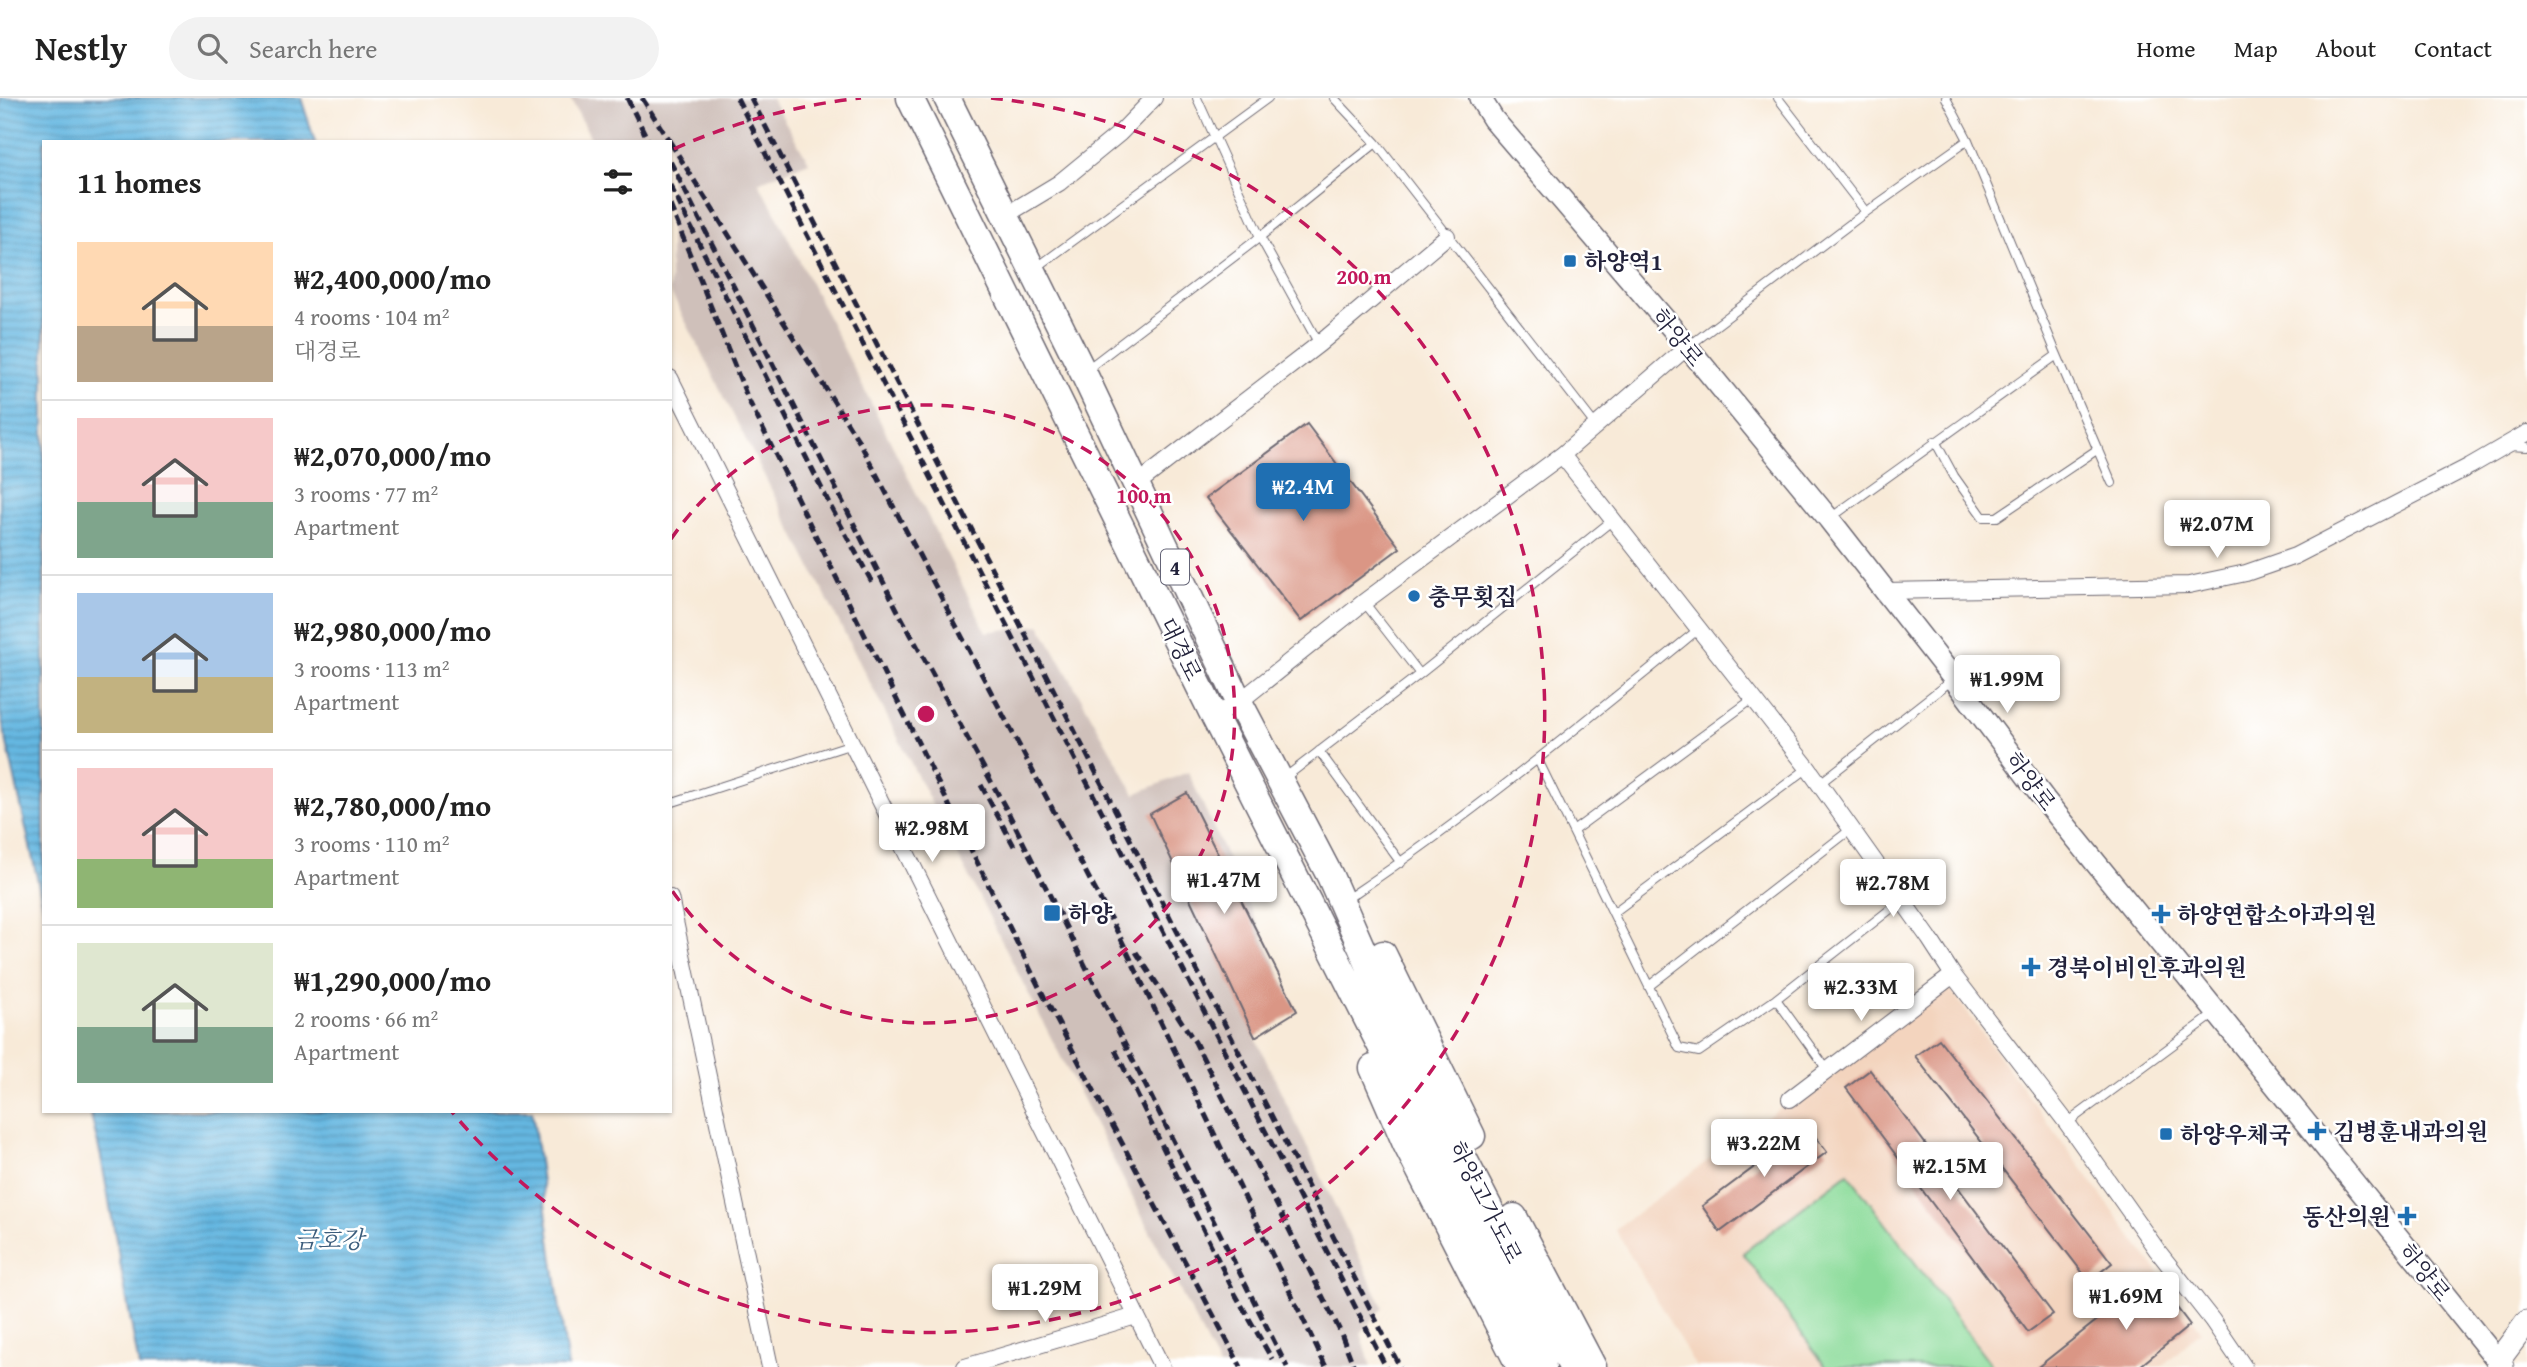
<!DOCTYPE html>
<meta charset="utf-8">
<style>
:root{--surface:#fff;--page:#f2f2f2;--text:#222;--muted:#767676;--line:#e0e0e0;--accent:#1f6fb2}
body{margin:0;font-family:"Gentium Book Plus","Noto Serif KR",serif;background:var(--page);color:var(--text);height:100vh;display:flex;flex-direction:column;font-size:26px;white-space:nowrap}
*{box-sizing:border-box;margin:0}
p{font-size:23px;color:var(--muted)}
.icon{flex:none;width:38px;height:38px;fill:none;stroke:currentColor;stroke-width:2;stroke-linecap:round;stroke-linejoin:round}
.map{position:relative;flex:1;overflow:hidden}
.side{position:absolute;left:42px;top:42px;width:630px;height:973px;display:flex;flex-direction:column;background:var(--surface);border-radius:0px;box-shadow:0 2px 5px #0004}
.side>*{flex:none}
.price{position:absolute;translate:-50% -60px;padding:0 16px;border-radius:7px;background:#fff;color:#222;font-size:23px;line-height:46px;filter:drop-shadow(0 2px 4px #0008)}
.price::after{content:'';position:absolute;left:50%;top:42px;width:21px;height:16px;margin-left:-10px;background:inherit;clip-path:polygon(0 0,100% 0,50% 100%)}
.price.active{background:var(--accent);color:#fff}
ul{padding:0;list-style:none}
li{display:flex;align-items:center;gap:21px;height:175px;padding:0 35px}
li+li{border-top:2px solid var(--line)}
li span{display:grid;place-items:center;flex:none;width:196px;height:140px;border-radius:0px;color:#555}
li>.icon{margin-inline-start:auto}
span .icon{width:84px;height:84px;fill:#fffc;stroke-width:1}
li b{font-size:30px}
h2{display:flex;justify-content:space-between;align-items:center;height:84px;padding:0 35px;font-size:30px}
header{display:flex;align-items:center;gap:42px;box-sizing:border-box;height:98px;padding:0 35px;background:var(--surface);border-bottom:2px solid var(--line)}
header strong{font-size:33px}
nav{display:flex;gap:38px;margin-inline-start:auto;font-size:24px}
.search{width:490px;height:63px;background:var(--page);display:flex;align-items:center;gap:18px;box-sizing:border-box;padding:0 24px;border-radius:38px;color:var(--muted);font-size:26px}
.map>svg:first-child{display:block}
.built{fill:#f3d4be}
.industrial{fill:#cfc0ba}
.pitch{fill:#8bdb9a;stroke:#567e6a;stroke-width:2}
.water{fill:url(#water-rules);stroke:#446c8e;stroke-width:2}
.building{fill:#da9685}
.lines{fill:none;stroke-linecap:round;stroke-linejoin:round}
.service-casing{stroke:#6d6872;stroke-width:10}
.minor-casing{stroke:#6d6872;stroke-width:18}
.tertiary-casing{stroke:#6d6872;stroke-width:24}
.secondary-casing{stroke:#6d6872;stroke-width:25}
.primary-casing{stroke:#6d6872;stroke-width:29}
.service{stroke:#fff;stroke-width:8}
.minor{stroke:#fff;stroke-width:16}
.tertiary{stroke:#fff;stroke-width:21}
.secondary{stroke:#fff;stroke-width:23}
.primary{stroke:#fff;stroke-width:26}
.rail{stroke:#22223b;stroke-width:5;stroke-dasharray:10 5;stroke-linecap:butt}
.ring{fill:none;stroke:#c2185b;stroke-width:3.5;stroke-dasharray:12 9}
.poi-dot{fill:#1f6fb2;stroke:#fff;stroke-width:2.5}
.labels{text-anchor:middle;dominant-baseline:central;stroke-width:5;stroke-linejoin:round;paint-order:stroke}
.shield{fill:#fff;stroke:#646476;stroke-width:2}
.shield-label{font-size:21px;font-weight:bold;fill:#22223b}
.poi-label{font-size:23px;font-weight:bold;fill:#22223b;stroke:#fff;text-anchor:start}
.street-label{font-size:23px;fill:#22223b;stroke:#fff}
.water-label{font-size:24px;font-style:italic;fill:#3d5e7d;stroke:#fff}
.centre{fill:#c2185b;stroke:#fff;stroke-width:3.5}
.ring-label{font-size:21px;text-anchor:middle;font-weight:bold;fill:#c2185b;stroke:#fff;stroke-width:5;stroke-linejoin:round;paint-order:stroke}
</style>
<header>
<strong>Nestly</strong>
<div class="search"><svg class="icon" aria-label="search" viewBox="0 0 24 24"><circle cx="10" cy="10" r="6"/><path d="M15 15l6 6"/></svg>Search here</div>
<nav><a>Home</a><a>Map</a><a>About</a><a>Contact</a></nav>
</header>
<div class="map">
<svg width="2527" height="1269" viewBox="0 0 2527 1269">
<defs>
<pattern id="water-rules" width="6" height="5" patternUnits="userSpaceOnUse" patternTransform="scale(1.75)"><rect width="6" height="5" fill="#65b7e1"/><path d="M0 2.5h6" fill="none" stroke="#5394b8"/></pattern>
</defs>
<rect width="100%" height="100%" fill="#fff"/>
<filter id="ink" filterUnits="userSpaceOnUse"><feTurbulence type="fractalNoise" baseFrequency=".0143" numOctaves="2"/><feDisplacementMap in="SourceGraphic" scale="14" xChannelSelector="R" yChannelSelector="G"/><feConvolveMatrix kernelMatrix="1 2 1 2 8 2 1 2 1" color-interpolation-filters="sRGB"/></filter>
<filter id="wash" filterUnits="userSpaceOnUse"><feTurbulence type="fractalNoise" baseFrequency=".00686" numOctaves="4" result="noise"/><feDisplacementMap in="SourceGraphic" scale="28" xChannelSelector="R" yChannelSelector="G"/><feGaussianBlur stdDeviation="1.57" result="paint"/><feColorMatrix in="noise" values="0 0 0 0 0 0 0 0 0 0 0 0 0 0 0 0 0 1.4 0 .05"/><feComposite in="paint" operator="in"/></filter>
<g filter="url(#wash)">
<rect width="100%" height="100%" fill="#f8ead8"/>
<path class="built" d="M1947,887L2201,1233L2161,1269H1696L1615,1131Z"/>
<path class="industrial" d="M570,0H771L809,64L758,84L772,108L986,534L1040,527L1135,696L1188,674L1297,913L1255,939L1383,1209L1361,1235L1371,1269H1219L670,193V44H593Z"/>
<path class="pitch" d="M1848,1075L1993,1269H1826L1743,1155Z"/>
<path class="water" d="M0,0H301L315,44H44V811L0,614Z
M90,1013H532L568,1269H139L101,1059Z"/>
<g id="blocks">
<path class="building" d="M1307,326L1400,450L1301,523L1206,400Z
M1187,695L1297,913L1255,939L1150,716Z
M1939,941L2112,1165L2089,1183L1915,958Z
M1870,972L2053,1216L2028,1234L1846,990Z
M1808,1029L1827,1054L1720,1134L1702,1108Z
M2153,1178L2190,1227L2139,1269H2038Z"/>
</g>
</g>
<g filter="url(#ink)">
<use href="#blocks" fill-opacity="0" stroke="#6d6872" stroke-width="2"/>
<g class="lines">
<g class="service-casing">
<path id="service" d="M1197,0L1260,139L1319,246
M1334,0L1376,45L1596,328
M1778,0L1866,114
M1946,0L1968,42L2054,250L2112,385
M1036,170L1268,0
M1689,248L1866,114L1968,42
M1086,272L1260,139L1376,45
M1935,343L1954,378L1983,419H1997L2098,351
M2509,348L2527,349
M1829,421L2057,257
M1364,504L1420,576
M1319,653L1401,765
M1538,662L1679,950L1699,954L1776,901
M1283,681L1420,576L1614,421
M1819,686L1952,582
M670,705L852,646
M1573,733L1754,600
M1351,798C1473,716 1586,623 1700,530
M1613,815L1808,670
M1649,888L1850,732
M1828,973L1776,901L1902,802
M2067,1025L2216,915"/>
</g>
<g class="minor-casing">
<path id="minor" d="M1006,117L1059,85L1120,35L1154,0
M670,280L1162,1269
M1562,357L1808,670L1929,840L1953,877L2067,1025L2157,1152L2212,1222L2244,1269
M1137,386L1319,246L1447,138
M1885,493L2189,487L2246,475L2295,458L2470,368L2527,335
M1214,618L1239,604L1364,504L1562,357L1686,250
M670,800L770,1269
M1790,1001L1953,877
M965,1269L1136,1218"/>
</g>
<g class="tertiary-casing">
<path id="tertiary" d="M1480,0L1493,21L1672,230L1829,421L1954,581L2045,702L2498,1263"/>
</g>
<g class="secondary-casing">
<path id="secondary" d="M2502,1269L2498,1263L2527,1224"/>
</g>
<g class="primary-casing">
<path id="primary" d="M910,0L1214,618L1543,1269
M947,0L1083,274L1239,604L1330,778L1401,940L1572,1269
M1383,856L1472,1038
M1373,970L1406,1046L1520,1269
M1514,1119L1593,1269"/>
</g>
<use href="#service" class="service"/>
<use href="#minor" class="minor"/>
<use href="#tertiary" class="tertiary"/>
<use href="#secondary" class="secondary"/>
<use href="#primary" class="primary"/>
<path class="rail" d="M627,0L649,44
M642,0L670,44
M737,0L1386,1269
M751,0L1400,1269
M670,44L860,345L1121,841L1326,1269
M670,63L898,513L1010,718L1287,1269
M670,87L832,411L873,486
M670,107L748,301L1038,887L1241,1269
M981,687L1014,748
M1136,854L1195,944L1340,1233L1354,1269
M1115,952L1234,1194L1272,1261"/>
</g>
</g>
<g class="ring">
<path d="M671 441A309 309 0 1 1 671 791"/>
<path d="M674 51A619 619 0 0 1 861 0M991 0A619 619 0 1 1 452 1014"/>
</g>
<g class="poi-dot">
<rect x="1563" y="156" width="14" height="14" rx="3.5"/>
<circle cx="1414" cy="498" r="7"/>
<rect x="1043" y="806" width="18" height="18" rx="3.5"/>
<path d="M2157.5 805.5h7v7h7v7h-7v7h-7v-7h-7v-7h7z"/>
<path d="M2027.5 858.5h7v7h7v7h-7v7h-7v-7h-7v-7h7z"/>
<path d="M2313.5 1022.5h7v7h7v7h-7v7h-7v-7h-7v-7h7z"/>
<rect x="2159" y="1029" width="14" height="14" rx="3.5"/>
<path d="M2403.5 1107.5h7v7h7v7h-7v7h-7v-7h-7v-7h7z"/>
</g>
<g class="labels">
<rect class="shield" x="1161" y="451.5" width="28" height="35" rx="5"/>
<g class="shield-label">
<text x="1175" y="469">4</text>
</g>
<g class="poi-label">
<text x="1584" y="163">하양역1</text>
<text x="1428" y="498">충무횟집</text>
<text x="1068" y="815">하양</text>
<text x="2177" y="816">하양연합소아과의원</text>
<text x="2047" y="869">경북이비인후과의원</text>
<text x="2333" y="1033">김병훈내과의원</text>
<text x="2180" y="1036">하양우체국</text>
<text x="2391" y="1118" text-anchor="end">동산의원</text>
</g>
<g class="street-label">
<text transform="translate(1678 239) rotate(51)">하양로</text>
<text transform="translate(1181 551) rotate(64)">대경로</text>
<text transform="translate(2031 683) rotate(53)">하양로</text>
<text transform="translate(1486 1104) rotate(63)">하양고가도로</text>
<text transform="translate(2425 1174) rotate(51)">하양로</text>
</g>
<g class="water-label">
<text x="329" y="1141">금호강</text>
</g>
</g>
<circle cx="926" cy="616" r="10" class="centre"/>
<g class="ring-label">
<text x="1364" y="186">200 m</text>
<text x="1144" y="405">100 m</text>
</g>
</svg>
<b class="price active" style="left:1303px;top:425px">₩2.4M</b>
<b class="price" style="left:2217px;top:462px">₩2.07M</b>
<b class="price" style="left:2007px;top:617px">₩1.99M</b>
<b class="price" style="left:932px;top:766px">₩2.98M</b>
<b class="price" style="left:1224px;top:818px">₩1.47M</b>
<b class="price" style="left:1893px;top:821px">₩2.78M</b>
<b class="price" style="left:1861px;top:925px">₩2.33M</b>
<b class="price" style="left:1764px;top:1081px">₩3.22M</b>
<b class="price" style="left:1950px;top:1104px">₩2.15M</b>
<b class="price" style="left:1045px;top:1226px">₩1.29M</b>
<b class="price" style="left:2126px;top:1234px">₩1.69M</b>
<section class="side">
<h2>11 homes<svg class="icon" aria-label="filters" viewBox="0 0 24 24"><path d="M4 7h16M4 17h16"/><circle cx="9" cy="7" r="2"/><circle cx="15" cy="17" r="2"/></svg></h2>
<ul>
<li><span style="background:linear-gradient(#ffd9b3 60%,#b9a48a 0)"><svg class="icon" aria-label="home" viewBox="0 0 24 24"><path d="M3 11l9-7 9 7M6 9v11h12V9"/></svg></span><div><b>₩2,400,000/mo</b><p>4 rooms · 104 m²</p><p>대경로</p></div></li>
<li><span style="background:linear-gradient(#f6c9c9 60%,#7fa58c 0)"><svg class="icon" aria-label="home" viewBox="0 0 24 24"><path d="M3 11l9-7 9 7M6 9v11h12V9"/></svg></span><div><b>₩2,070,000/mo</b><p>3 rooms · 77 m²</p><p>Apartment</p></div></li>
<li><span style="background:linear-gradient(#a9c7e8 60%,#c2b280 0)"><svg class="icon" aria-label="home" viewBox="0 0 24 24"><path d="M3 11l9-7 9 7M6 9v11h12V9"/></svg></span><div><b>₩2,980,000/mo</b><p>3 rooms · 113 m²</p><p>Apartment</p></div></li>
<li><span style="background:linear-gradient(#f6c9c9 65%,#8fb573 0)"><svg class="icon" aria-label="home" viewBox="0 0 24 24"><path d="M3 11l9-7 9 7M6 9v11h12V9"/></svg></span><div><b>₩2,780,000/mo</b><p>3 rooms · 110 m²</p><p>Apartment</p></div></li>
<li><span style="background:linear-gradient(#dfe7d0 60%,#7fa58c 0)"><svg class="icon" aria-label="home" viewBox="0 0 24 24"><path d="M3 11l9-7 9 7M6 9v11h12V9"/></svg></span><div><b>₩1,290,000/mo</b><p>2 rooms · 66 m²</p><p>Apartment</p></div></li>
</ul>
</section>
</div>
